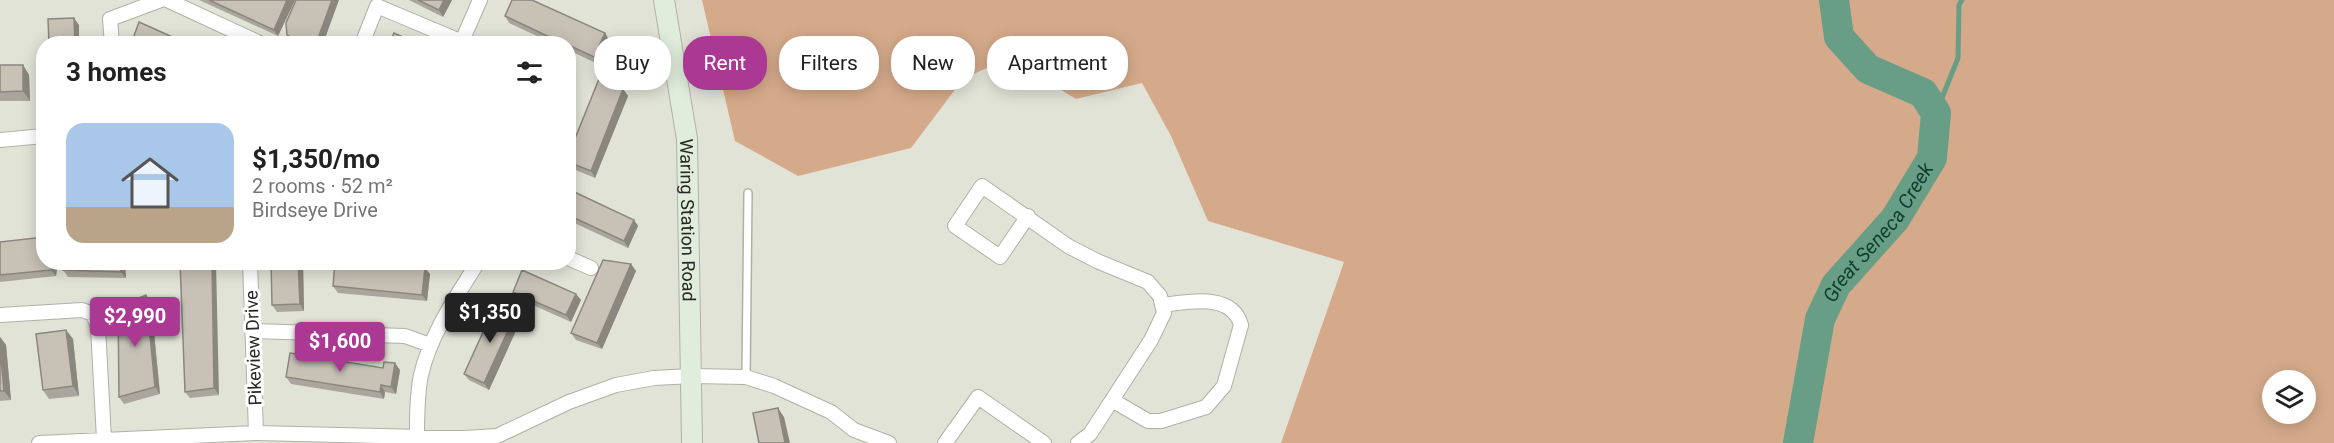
<!DOCTYPE html>
<meta charset="utf-8">
<style>
:root{--surface:#fff;--page:#f2f2f2;--text:#222;--muted:#767676;--line:#e0e0e0;--accent:#ab3994}
body{margin:0;font-family:Roboto,sans-serif;background:var(--page);color:var(--text);height:100vh;display:flex;flex-direction:column;font-size:22px;white-space:nowrap}
*{box-sizing:border-box;margin:0}
p{font-size:20px;color:var(--muted)}
.icon{flex:none;width:33px;height:33px;fill:none;stroke:currentColor;stroke-width:2;stroke-linecap:round;stroke-linejoin:round}
.map{position:relative;flex:1;overflow:hidden}
.details{position:absolute;left:36px;top:36px;width:540px;height:234px;display:flex;flex-direction:column;background:var(--surface);border-radius:24px;box-shadow:0 3px 15px #0003}
.details>*{flex:none}
.guide{position:absolute;left:594px;top:36px;width:570px;height:54px;display:flex;gap:12px}
.tools{position:absolute;left:2262px;top:370px;display:grid;gap:12px}
.tools a{display:grid;place-items:center;width:54px;height:54px;border-radius:50%;background:var(--surface);box-shadow:0 3px 15px #0003;font-size:30px}
.price{position:absolute;translate:-50% -51px;padding:0 14px;border-radius:6px;background:var(--accent);color:#fff;font-size:20px;line-height:39px;filter:drop-shadow(0 2px 3px #0008)}
.price::after{content:'';position:absolute;left:50%;top:36px;width:18px;height:14px;margin-left:-9px;background:inherit;clip-path:polygon(0 0,100% 0,50% 100%)}
.price.active{background:#222;color:#fff}
ul{padding:0;list-style:none}
li{display:flex;align-items:center;gap:18px;height:150px;padding:0 30px}
li+li{border-top:2px solid var(--line)}
li span{display:grid;place-items:center;flex:none;width:168px;height:120px;border-radius:18px;color:#555}
li>.icon{margin-inline-start:auto}
span .icon{width:72px;height:72px;fill:#fffc;stroke-width:1}
li b{font-size:26px}
h2{display:flex;justify-content:space-between;align-items:center;height:72px;padding:0 30px;font-size:26px}
.chip{padding:0 21px;border-radius:24px;background:var(--surface);box-shadow:0 3px 15px #0003;font-size:21px;line-height:54px}
.chip.active{background:var(--accent);color:#fff}
.map>svg:first-child{display:block}
.forest{fill:#d5aa8b;fill-rule:evenodd}
.lines{fill:none;stroke-linecap:round;stroke-linejoin:round}
.stream{stroke:#689d86;stroke-width:5}
.river{stroke:#689d86;stroke-width:30}
.lane-casing{stroke:#b0b1a5;stroke-width:10}
.street-casing{stroke:#b0b1a5;stroke-width:16}
.secondary-casing{stroke:#b0b1a5;stroke-width:22}
.lane{stroke:#fff;stroke-width:7}
.street{stroke:#fff;stroke-width:14}
.secondary{stroke:#e0eddc;stroke-width:20}
.wall{fill:#aba69d}
.shaded-wall{fill:#8b877f}
.building{fill:#c7c1b6;stroke:#8b877f;stroke-width:1.5}
.labels{text-anchor:middle;dominant-baseline:central;stroke-width:6;stroke-linejoin:round;paint-order:stroke}
.street-label{font-size:18px;fill:#282824;stroke:#fff}
.water-label{font-size:20px;font-style:italic;fill:#113f2f;stroke:#fff}
</style>
<div class="map">
<svg width="2334" height="443" viewBox="0 0 2334 443">
<rect width="100%" height="100%" fill="#e2e3d7"/>
<path class="forest" d="M702,0H2334V443H1281L1344,262L1208,221L1171,136L1142,83L1076,99L1008,58L963,79L911,148L798,176L735,141ZM2272,381H2306V414H2272Z"/>
<g class="lines">
<path class="stream" d="M1936,113L1958,58L1959,5L1962,0"/>
<path class="river" id="s1" d="M1798,443L1820,319L1836,285L1895,219L1932,158L1936,113L1923,93L1868,69L1839,37L1834,0"/>
<g class="lane-casing">
<path id="lane" d="M746,377L748,193"/>
</g>
<g class="street-casing">
<path id="street" d="M167,0L262,44
M462,41L480,0
M112,44L110,19L161,0
M362,44L377,6L467,44
M0,140L44,136
M1028,216L1000,257L955,226L982,186L1068,246L1097,261L1148,282L1160,296L1164,313L1151,340L1090,434L1078,443
M568,258L591,268
M250,262L256,433
M0,315L82,310L93,314L98,327L104,439
M254,331L405,336L430,345
M1112,400L1148,421H1161L1206,407L1224,386L1241,325C1232,292 1188,302 1162,305
M417,436C417,415 417,395 421,375C430,335 456,297 478,262
M39,443L256,433L464,438L497,436L569,402L616,385L654,378L692,376L746,377L774,386L831,412L854,430L889,443
M945,443L978,397L1044,443"/>
</g>
<g class="secondary-casing">
<g id="secondary">
<path id="s2" d="M664,0L687,139L692,443"/>
</g>
</g>
<use href="#lane" class="lane"/>
<use href="#street" class="street"/>
<use href="#secondary" class="secondary"/>
</g>
<path class="wall" d="M199,0H295L278,36Z
M409,0H452L443,17Z
M505,16L605,33L609,40L598,64L568,50V44H554L509,23Z
M287,35L323,44H296L292,41Z
M0,65H23L29,75L30,101H0Z
M623,89L628,96L595,178L571,168L568,164V156Z
M568,189L634,220L638,226L628,248L568,220Z
M0,242L44,262H58L56,276L0,282Z
M125,262L126,278L68,277L63,270Z
M180,262L219,395L190,398L185,392Z
M271,262H303L304,311L277,312L272,305Z
M631,264L636,271L602,349L576,340L571,333Z
M430,274L427,301L338,293L333,286Z
M513,292L576,294L581,300L571,322L517,298Z
M146,295L151,302L160,394L124,404L119,397Z
M520,322L489,390L469,380L464,374Z
M66,330L73,339L79,396L49,399L43,390Z
M0,337L6,345L11,400L0,401Z
M400,370L396,394L385,392L384,399L291,384L286,377Z"/>
<path class="shaded-wall" d="M287,0H295L278,36L274,30Z
M332,0H339L323,44H316Z
M444,0H452L443,17L439,10Z
M74,18L79,25V44H75Z
M605,33L609,40L598,64L594,57Z
M23,65L29,75L30,101L23,91Z
M623,89L628,96L595,178L591,171Z
M634,220L638,226L628,248L624,241Z
M52,262H58L56,276L51,270Z
M120,262H125L126,278L121,272Z
M212,262H216L219,395L214,388Z
M298,262H303L304,311L300,304Z
M631,264L636,271L602,349L597,343Z
M425,268L430,274L427,301L422,295Z
M576,294L581,300L571,322L566,315Z
M146,295L151,302L160,394L155,387Z
M515,315L520,322L489,390L484,383Z
M66,330L73,339L79,396L73,386Z
M0,337L6,345L11,400L4,391L0,347Z
M395,363L400,370L396,394L391,387Z
M381,385L385,392L384,399L380,392Z
M778,408L784,417L790,443H785Z"/>
<path class="building" d="M209,0H287L274,30Z
M296,0H332L316,44H303L287,35L286,23Z
M418,0H444L439,10Z
M512,0H532L605,33L594,57L568,45V44H564L505,16Z
M74,18L75,44H49L48,19Z
M139,22L188,44H131Z
M394,33L418,44H389Z
M0,65H23V91L0,92Z
M599,79L623,89L591,171L568,162V156Z
M568,189L634,220L624,241L568,215Z
M44,237V262H52L51,270L0,275V242Z
M603,260L631,264L597,343L571,333Z
M65,262H120L121,272L63,270Z
M180,262H212L214,388L185,392Z
M271,262H298L300,304L272,305Z
M335,262H373L425,268L422,295L333,286Z
M522,270L576,294L566,315L513,292Z
M146,295L155,387L119,397L118,306Z
M495,306L515,315L484,383L464,374Z
M66,330L73,386L43,390L36,334Z
M0,347L4,391H0Z
M290,353L383,368L384,362L395,363L391,387L381,385L380,392L286,377Z
M778,408L785,443H759L753,413Z"/>
<g class="labels">
<g class="street-label">
<text stroke="none"><textPath href="#s2" startOffset="222">Waring Station Road</textPath></text>
<text transform="translate(253 348) rotate(-92)">Pikeview Drive</text>
</g>
<g class="water-label">
<text stroke="none"><textPath href="#s1" startOffset="231">Great Seneca Creek</textPath></text>
</g>
</g>
</svg>
<div class="tools">
<a><svg class="icon" aria-label="layers" viewBox="0 0 24 24"><path d="M12 4l9 5-9 5-9-5zM3 14l9 5 9-5"/></svg></a>
</div>
<b class="price active" style="left:490px;top:344px">$1,350</b>
<b class="price" style="left:135px;top:348px">$2,990</b>
<b class="price" style="left:340px;top:373px">$1,600</b>
<div class="guide">
<a class="chip">Buy</a>
<a class="chip active">Rent</a>
<a class="chip">Filters</a>
<a class="chip">New</a>
<a class="chip">Apartment</a>
</div>
<section class="details">
<h2>3 homes<svg class="icon" aria-label="filters" viewBox="0 0 24 24"><path d="M4 7h16M4 17h16"/><circle cx="9" cy="7" r="2"/><circle cx="15" cy="17" r="2"/></svg></h2>
<ul>
<li><span style="background:linear-gradient(#a9c7e8 70%,#b9a48a 0)"><svg class="icon" aria-label="home" viewBox="0 0 24 24"><path d="M3 11l9-7 9 7M6 9v11h12V9"/></svg></span><div><b>$1,350/mo</b><p>2 rooms · 52 m²</p><p>Birdseye Drive</p></div></li>
</ul>
</section>
</div>
